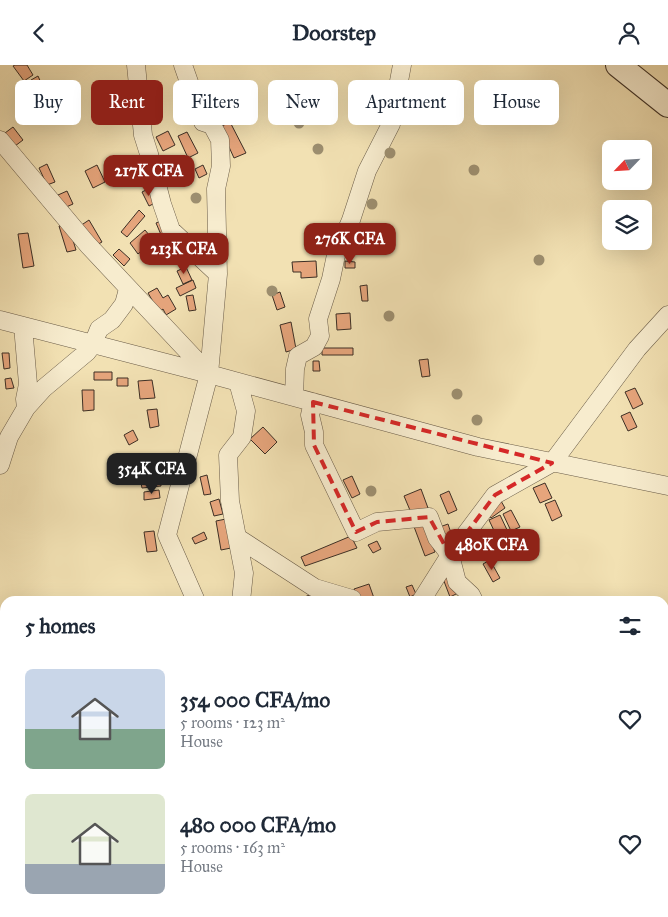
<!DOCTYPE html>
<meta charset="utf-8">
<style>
:root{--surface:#fff;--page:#f6f6f7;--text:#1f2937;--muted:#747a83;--accent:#8f2418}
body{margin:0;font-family:"IM FELL Great Primer",serif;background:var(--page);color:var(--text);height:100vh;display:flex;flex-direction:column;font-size:19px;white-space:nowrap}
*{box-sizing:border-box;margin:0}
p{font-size:16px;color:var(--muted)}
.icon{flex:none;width:28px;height:28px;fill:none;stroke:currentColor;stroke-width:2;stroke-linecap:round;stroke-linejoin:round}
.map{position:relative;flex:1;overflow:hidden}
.details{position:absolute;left:0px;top:531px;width:669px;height:321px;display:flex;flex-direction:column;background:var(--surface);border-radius:15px 15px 0 0;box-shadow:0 5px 20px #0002}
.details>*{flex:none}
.hud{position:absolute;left:15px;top:15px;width:639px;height:45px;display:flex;gap:10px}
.needle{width:32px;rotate:245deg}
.tools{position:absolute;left:602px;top:75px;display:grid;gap:10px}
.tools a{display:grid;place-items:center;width:50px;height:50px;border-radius:8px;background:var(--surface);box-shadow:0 5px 20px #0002;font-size:25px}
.price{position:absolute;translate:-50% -42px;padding:0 11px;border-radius:10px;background:var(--accent);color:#fff;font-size:16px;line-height:32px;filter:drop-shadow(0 1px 2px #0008)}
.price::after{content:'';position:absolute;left:50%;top:30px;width:15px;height:11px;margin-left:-8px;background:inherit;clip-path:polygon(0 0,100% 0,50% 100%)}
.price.active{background:#222;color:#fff}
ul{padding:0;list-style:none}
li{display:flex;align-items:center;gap:15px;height:125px;padding:0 25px}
li span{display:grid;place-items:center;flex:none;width:140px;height:100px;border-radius:8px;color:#555}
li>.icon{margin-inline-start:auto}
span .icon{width:60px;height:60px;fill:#fffc;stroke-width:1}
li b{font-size:21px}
h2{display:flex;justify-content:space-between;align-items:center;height:60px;padding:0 25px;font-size:21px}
.pill{padding:0 18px;border-radius:8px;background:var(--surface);box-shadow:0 5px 20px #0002;font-size:18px;line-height:45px}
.pill.active{background:var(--accent);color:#fff}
header{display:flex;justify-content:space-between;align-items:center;height:65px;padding:0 25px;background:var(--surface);font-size:22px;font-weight:800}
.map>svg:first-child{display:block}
.building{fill:#e6a57c;stroke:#3c2f25}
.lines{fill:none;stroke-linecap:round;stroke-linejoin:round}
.minor-casing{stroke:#6a5c48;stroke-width:19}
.secondary-casing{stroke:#3c2f25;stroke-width:26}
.minor{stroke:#f7ecce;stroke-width:18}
.secondary{stroke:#f7ecce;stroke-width:24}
.tree{fill:#9d8f70}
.marked{fill:none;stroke:#d62828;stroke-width:4;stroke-dasharray:10 6;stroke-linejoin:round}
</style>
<header><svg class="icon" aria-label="back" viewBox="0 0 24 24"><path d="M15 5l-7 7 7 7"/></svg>Doorstep<svg class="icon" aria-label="person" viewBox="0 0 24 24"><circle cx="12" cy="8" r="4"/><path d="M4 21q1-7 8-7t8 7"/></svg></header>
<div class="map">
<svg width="668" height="852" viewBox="0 0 668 852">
<rect width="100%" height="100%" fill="#f2e1b3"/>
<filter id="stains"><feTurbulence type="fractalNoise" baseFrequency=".004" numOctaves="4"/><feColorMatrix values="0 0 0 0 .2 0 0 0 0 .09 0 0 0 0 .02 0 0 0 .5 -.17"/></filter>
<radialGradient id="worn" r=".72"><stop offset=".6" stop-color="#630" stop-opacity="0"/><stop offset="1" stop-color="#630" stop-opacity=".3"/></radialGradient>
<path class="building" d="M15,0H27L33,10L24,16L13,1Z
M38,11L46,29L39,32L31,15Z
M226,26L229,34L213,41L210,34Z
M148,27L153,40L145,44L140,30Z
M233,36L239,50L232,53L225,39Z
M230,57L246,88L234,93L220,62Z
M13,62L23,75L15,81L5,68Z
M168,66L175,80L163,86L156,72Z
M187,67L198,88L188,93L178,71Z
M47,99L55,117L47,120L39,103Z
M97,100L105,117L93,123L85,106Z
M203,100L207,109L199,113L195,104Z
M150,123L157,137L149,141L142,127Z
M67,126L73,139L64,143L58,130Z
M139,145L145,151L127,172L121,167Z
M89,155L102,177L93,182L80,161Z
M163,155L169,169L162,172L156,158Z
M68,159L76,185L67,187L59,161Z
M145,165L154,176L138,189L130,178Z
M28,168L34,201L23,203L18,169Z
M119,184L130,194L124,201L113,190Z
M316,196L317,212L301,213V207H293L292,197Z
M345,196L355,197V203H345Z
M186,202L192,215L183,219L177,206Z
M193,215L196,223L180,231L176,223Z
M367,220L368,236H362L360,221Z
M157,223L163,233L168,230L176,244L166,250L163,244L159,247L148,228Z
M280,227L285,242L277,245L272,230Z
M193,230L196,245L189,246L186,231Z
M350,248L351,264L337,265L336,249Z
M291,257L296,284L286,287L280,260Z
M322,283H353V290H322Z
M2,288H9L10,303L4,304Z
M428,294L430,311L422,312L419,295Z
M313,296H319L320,306H313Z
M94,307H112V315H94Z
M11,313L14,323L6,324L5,314Z
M117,313H128V321H117Z
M152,315L155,333L140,334L138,316Z
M635,323L643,339L633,344L625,327Z
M82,325H94V345L83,346Z
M157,344L159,361L150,363L147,345Z
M630,347L637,362L628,366L621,351Z
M263,362L277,377L265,389L250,374Z
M133,365L138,375L129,380L124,370Z
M207,410L211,429L204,430L200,412Z
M160,411L161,421L142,423L140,413Z
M352,411L360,429L352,433L343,415Z
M545,418L552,433L540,438L533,423Z
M421,424L428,443L412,450L404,431Z
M159,425L160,433L144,435V427Z
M449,426L457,445L448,449L440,430Z
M219,434L223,449L214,451L210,437Z
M555,435L562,451L552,456L545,439Z
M501,436L505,443L491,453L486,446Z
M511,445L520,462L511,466L503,449Z
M500,450L508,467L497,472L489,455Z
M226,454L231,483L221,485L216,456Z
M423,455L435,487L425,491L413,459Z
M448,459L452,471L442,475L437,463Z
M154,466L157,486L147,487L144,467Z
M204,467L207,474L195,479L192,473Z
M519,470L522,476L515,480L512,474Z
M351,471L357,483L305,501L301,492Z
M377,476L381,484L373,488L368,480Z
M490,495L500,513L493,517L483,499Z
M450,508L458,528L450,532L442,511Z
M369,519L375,536H358L354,524Z
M412,520L416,529L410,532L406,522Z
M314,528L318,536H301L300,534Z
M460,530L463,536H454L453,534Z"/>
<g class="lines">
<g class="minor-casing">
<path id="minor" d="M136,0L143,70L149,89L162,139L171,165L218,209L209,309L167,470L196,536
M183,0L203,57L212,60L220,75L221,101L216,124L218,209
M0,75L88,180L209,309
M0,255L209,309L478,382L668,421
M23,261L28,319L25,334L26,343
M238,317L246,346L242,372L228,390L230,436L244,508L241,536
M294,332L295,304L298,291L314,282L320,271L318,254L331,214L336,190L351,155L367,106L391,59L402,0
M313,337L310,350L314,367V380L356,467L377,457L429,452L437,473L450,490L457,517L471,530L474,536
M0,400L9,372L26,343L44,323L87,287L93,279L99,264L112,255L124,239L128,224
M238,473L315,523L352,534V536
M421,536L450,490L495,430L552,398L637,284L668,250
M0,820L5,815
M67,848L81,852
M440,848L444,852
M477,848L480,852
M210,852L221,848"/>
</g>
<g class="secondary-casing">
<path id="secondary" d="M618,0L668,40"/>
</g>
<use href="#minor" class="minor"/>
<use href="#secondary" class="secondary"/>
</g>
<g class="tree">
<circle cx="292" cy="40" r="5.5"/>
<circle cx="299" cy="58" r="5.5"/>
<circle cx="318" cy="84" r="5.5"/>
<circle cx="390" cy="88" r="5.5"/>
<circle cx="474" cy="105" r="5.5"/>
<circle cx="196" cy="133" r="5.5"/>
<circle cx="372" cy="139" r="5.5"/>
<circle cx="539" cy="195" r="5.5"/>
<circle cx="272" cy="226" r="5.5"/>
<circle cx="389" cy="251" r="5.5"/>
<circle cx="457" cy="329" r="5.5"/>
<circle cx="477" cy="355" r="5.5"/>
<circle cx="371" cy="426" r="5.5"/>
</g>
<path class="marked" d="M313,337L552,398L495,430L450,490L429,452L377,457L356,467L314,380Z"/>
<rect width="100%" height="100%" filter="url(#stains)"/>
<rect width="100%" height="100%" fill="url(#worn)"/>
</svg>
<div class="tools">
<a><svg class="needle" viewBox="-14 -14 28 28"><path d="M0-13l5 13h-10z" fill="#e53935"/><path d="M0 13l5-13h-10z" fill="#747a83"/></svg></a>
<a><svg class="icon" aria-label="layers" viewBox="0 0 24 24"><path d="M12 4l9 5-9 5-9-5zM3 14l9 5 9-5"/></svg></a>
</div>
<b class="price" style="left:149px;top:132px">217K CFA</b>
<b class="price" style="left:350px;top:200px">276K CFA</b>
<b class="price" style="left:184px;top:210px">213K CFA</b>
<b class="price active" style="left:152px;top:430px">354K CFA</b>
<b class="price" style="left:492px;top:506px">480K CFA</b>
<div class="hud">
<a class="pill">Buy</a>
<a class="pill active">Rent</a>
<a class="pill">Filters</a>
<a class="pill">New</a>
<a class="pill">Apartment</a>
<a class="pill">House</a>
</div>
<section class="details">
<h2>5 homes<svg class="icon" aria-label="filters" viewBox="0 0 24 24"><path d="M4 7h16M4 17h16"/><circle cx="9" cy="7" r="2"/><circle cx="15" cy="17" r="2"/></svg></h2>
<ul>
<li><span style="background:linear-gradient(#c9d6e8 60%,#7fa58c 0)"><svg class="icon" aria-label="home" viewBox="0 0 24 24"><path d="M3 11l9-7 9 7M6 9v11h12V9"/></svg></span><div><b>354 000 CFA/mo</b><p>5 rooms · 123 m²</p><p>House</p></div><svg class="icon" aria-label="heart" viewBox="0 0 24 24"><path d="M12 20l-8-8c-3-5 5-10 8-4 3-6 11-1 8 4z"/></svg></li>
<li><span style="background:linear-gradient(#dfe7d0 70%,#9aa5b1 0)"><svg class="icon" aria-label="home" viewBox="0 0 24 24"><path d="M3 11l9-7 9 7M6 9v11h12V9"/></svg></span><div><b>480 000 CFA/mo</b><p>5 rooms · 163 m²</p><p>House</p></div><svg class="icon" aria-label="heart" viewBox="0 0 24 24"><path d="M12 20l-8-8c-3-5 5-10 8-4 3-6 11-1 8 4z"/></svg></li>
</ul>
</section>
</div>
